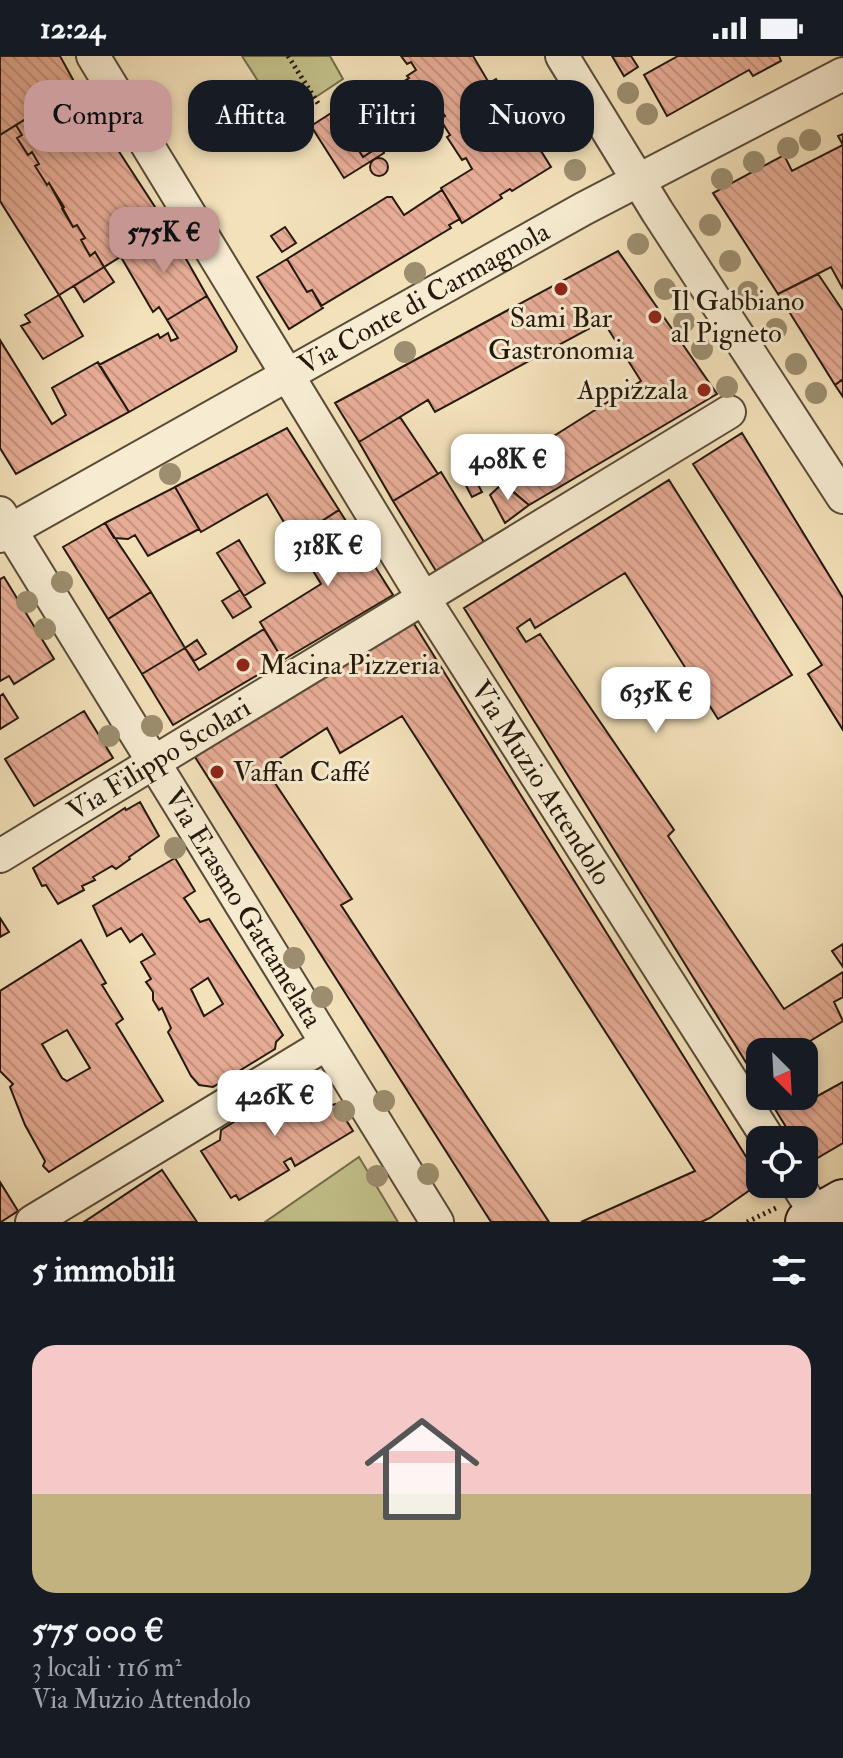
<!DOCTYPE html>
<html lang="it">
<meta charset="utf-8">
<style>
:root{--surface:#171b24;--page:#242831;--text:#f1f3f6;--muted:#9ea1a6;--accent:#c59692}
body{margin:0;font-family:"IM FELL Double Pica",serif;background:var(--page);color:var(--text);height:100vh;display:flex;flex-direction:column;font-size:30px;white-space:nowrap}
*{box-sizing:border-box;margin:0}
p{font-size:26px;color:var(--muted)}
.icon{flex:none;width:44px;height:44px;fill:none;stroke:currentColor;stroke-width:2;stroke-linecap:round;stroke-linejoin:round}
.map{position:relative;height:1166px;overflow:hidden}
.panel{display:flex;flex-direction:column;background:var(--surface);flex:1}
.panel>*{flex:none}
.hud{position:absolute;left:24px;top:24px;width:796px;height:72px;display:flex;gap:16px}
.needle{width:52px;rotate:156deg}
.buttons{position:absolute;left:746px;top:982px;display:grid;gap:16px}
.buttons a{display:grid;place-items:center;width:72px;height:72px;border-radius:16px;background:var(--surface);box-shadow:0 4px 12px #0003;font-size:40px}
.price{position:absolute;translate:-50% -68px;padding:0 18px;border-radius:16px;background:#fff;color:#222;font-size:26px;line-height:52px;filter:drop-shadow(0 2px 4px #0008)}
.price::after{content:'';position:absolute;left:50%;top:48px;width:24px;height:18px;margin-left:-12px;background:inherit;clip-path:polygon(0 0,100% 0,50% 100%)}
.price.active{background:var(--accent);color:#111}
ul{padding:0;list-style:none}
li{display:grid;align-content:center;gap:16px;height:424px;padding:0 32px}
li span{display:grid;place-items:center;height:248px;border-radius:24px;color:#555}
li>.icon{margin-inline-start:auto}
span .icon{width:144px;height:144px;fill:#fffc;stroke-width:1}
li b{font-size:34px}
h2{display:flex;justify-content:space-between;align-items:center;height:96px;padding:0 32px;font-size:34px}
.pill{padding:0 28px;border-radius:24px;background:var(--surface);box-shadow:0 4px 12px #0003;font-size:28px;line-height:72px}
.pill.active{background:var(--accent);color:#111}
.status{display:flex;justify-content:space-between;align-items:center;height:56px;padding:0 40px;background:var(--surface);direction:ltr}
.status svg{height:22px;fill:currentColor}
.map>svg:first-child{display:block}
.green{fill:#c3c18b;stroke:#746d4c;stroke-width:2}
.building{fill:url(#building-back-hatch);stroke:#24190c;stroke-width:2;fill-rule:evenodd}
.lines{fill:none;stroke-linecap:round;stroke-linejoin:round}
.minor-casing{stroke:#584b38;stroke-width:36}
.secondary-casing{stroke:#24190c;stroke-width:48}
.path{stroke:#24190c;stroke-width:5;stroke-dasharray:2 4;stroke-linecap:butt}
.minor{stroke:#f7ecd2;stroke-width:32}
.secondary{stroke:#f7ecd2;stroke-width:44}
.tree{fill:#9c8e6f}
.poi-dot{fill:#8f2418;stroke:#f7ecd2;stroke-width:3}
.labels{text-anchor:middle;dominant-baseline:central;stroke-width:6;stroke-linejoin:round;paint-order:stroke}
.street-label{font-size:28px;fill:#24190c;stroke:#f7ecd2}
.poi-label{font-size:28px;fill:#24190c;stroke:#f7ecd2;text-anchor:start}
</style>
<div class="status"><b>12:24</b><svg viewBox="0 0 49 12"><path d="M0 12V9h3v3zM5 12V6h3v6zM10 12V3h3v9zM15 12V0h3v12zM26 1h20v11H26zM47 4h2v5h-2z"/></svg></div>
<div class="map">
<svg width="843" height="1166" viewBox="0 0 843 1166">
<defs>
<pattern id="building-back-hatch" width="6" height="6" patternUnits="userSpaceOnUse" patternTransform="scale(2)"><rect width="6" height="6" fill="#e7ac96"/><path d="M-1 5l2 2M0 0l6 6M5-1l2 2" fill="none" stroke="#c69380"/></pattern>
</defs>
<rect width="100%" height="100%" fill="#f3e1ba"/>
<filter id="stains"><feTurbulence type="fractalNoise" baseFrequency=".0025" numOctaves="4"/><feColorMatrix values="0 0 0 0 .2 0 0 0 0 .09 0 0 0 0 .02 0 0 0 .5 -.17"/></filter>
<radialGradient id="worn" r=".72"><stop offset=".6" stop-color="#630" stop-opacity="0"/><stop offset="1" stop-color="#630" stop-opacity=".3"/></radialGradient>
<path class="green" d="M242,0H330L343,23L287,60L281,61Z
M359,1101L398,1166H265Z"/>
<path class="building" d="M0,0H60L77,31L0,79Z
M401,0H473L489,27L496,23L551,111L512,135L510,133L500,139L502,142L462,167L441,132L472,113L466,102L462,104L447,81L450,79L440,63L445,60L440,53L363,101L340,65L409,22L407,20L416,14L411,6L407,8Z
M612,0H631L638,11L624,20Z
M678,0H779L781,5L753,20L749,14L667,60L644,19Z
M77,31L168,171L104,211L95,196L90,200L81,184L85,182L77,169L73,171L49,127L47,129L35,110L39,108L32,96L28,99L17,82L22,79L16,69Z
M343,43L351,45L358,54L340,65L363,101L380,90L384,97L344,122L311,70L342,50Z
M16,69L22,79L17,82L28,99L32,96L39,108L35,110L47,129L49,127L64,151L62,153L73,171L77,169L85,182L81,184L90,200L95,196L104,211L59,239L0,145V79Z
M843,78V233L831,211L778,238L713,137L784,99L792,115L843,89L838,80Z
M370 111a9 9 0 1 1 18 0a9 9 0 1 1-18 0Z
M442,134L460,163L449,169L451,172L321,250L312,234L307,236L287,203L387,141H392L404,159Z
M168,171L207,240L167,264L159,251L153,256L121,201Z
M285,171L296,187L282,196L271,180Z
M618,195L717,338L529,449L492,419L641,325L603,265L435,356L428,344L359,386L335,347Z
M287,203L307,236L312,234L323,252L289,273L257,221Z
M104,211L114,226L84,246L74,230Z
M818,218L843,255V323L835,329L778,238Z
M59,239L83,280L43,303L21,270L30,266L25,259Z
M207,240L237,291L236,295L129,356L99,309L158,278L160,282L168,277L171,285L178,282L167,264Z
M0,284L52,368L66,359L52,332L98,306L129,356L16,418L0,392Z
M843,323V341L835,329Z
M400,361L438,418L393,445L359,386Z
M287,372L339,454L294,483L267,438L201,476L175,431Z
M742,377L843,542V674L808,618L822,609L693,408Z
M441,416L484,486L436,515L393,445Z
M474,421L482,436L472,441L464,426Z
M669,424L792,619L718,663L625,517L535,572L530,563L517,572L526,586L540,578L674,774L668,780L784,953L843,916V941L834,946L843,965L797,993L799,996H760V1029L464,552Z
M503,427L529,449L505,467L490,439Z
M175,431L199,473L148,500L135,479L128,483L114,482L105,467Z
M339,454L393,539L283,604L260,566L321,528L294,483Z
M105,467L151,536L108,563L63,491Z
M239,484L265,527L244,540L217,497Z
M4,521L54,603L14,628L9,620L0,625V523Z
M240,534L251,551L233,562L222,545Z
M151,536L185,592L142,618L108,563Z
M411,563L760,1123V1127L710,1162L701,1166H581L695,1115L402,660L340,697L327,672L265,712L352,843L341,849L549,1166H491L195,701Z
M264,573L283,604L173,669L142,618L185,592L199,614Z
M197,584L206,598L194,605L185,592Z
M3,638L18,662L0,673V640Z
M84,655L113,702L34,750L5,703Z
M140,746L159,780L129,801L130,803L116,813L112,810L93,821L95,824L82,830L84,834L58,848L46,829L42,830L33,812L125,752L126,754Z
M175,802L195,835L184,842L200,866L209,863L283,979L276,986L275,993L213,1031L199,1029L191,1020L168,976L171,972L162,952L159,954L153,944V936L146,926L151,923L141,906L155,898L142,878L130,886L121,872L107,880L93,850ZM208,922L223,948L204,960L191,933Z
M0,862L9,876L0,881Z
M81,884L106,927L102,929L123,963L116,968L163,1045L49,1116L43,1110L45,1105L25,1069L10,1031L13,1028L0,1015V935ZM67,974L90,1012L67,1025L62,1022L42,988Z
M843,888V911L832,895Z
M804,1004L814,1019L804,1025Z
M319,1022L329,1038L326,1040L332,1049L336,1048L353,1075L295,1110L291,1102L284,1106L289,1114L239,1144L236,1139L231,1142L201,1095L220,1084L221,1074L291,1030L296,1037Z
M843,1026V1087L809,1107L804,1100V1084H794L767,1040H797L803,1048Z
M162,1114L197,1166H84Z
M0,1126L18,1155L1,1166H0Z"/>
<g class="lines">
<g class="minor-casing">
<g id="minor">
<path id="s1" d="M93,0L424,543L769,1084"/>
<path d="M562,0L657,155L843,441"/>
<path id="s2" d="M0,457L437,1166"/>
<path id="s3" d="M0,480L583,153L843,18"/>
<path id="s4" d="M0,800L729,356"/>
<path d="M797,1128L818,1161"/>
<path d="M32,1166L326,988"/>
</g>
</g>
<g class="secondary-casing">
<path id="secondary" d="M808,1166L843,1146"/>
</g>
<path class="path" d="M288,0L319,49
M747,1166L776,1152"/>
<use href="#minor" class="minor"/>
<use href="#secondary" class="secondary"/>
</g>
<g class="tree">
<circle cx="628" cy="37" r="11"/>
<circle cx="647" cy="58" r="11"/>
<circle cx="810" cy="84" r="11"/>
<circle cx="788" cy="92" r="11"/>
<circle cx="754" cy="106" r="11"/>
<circle cx="575" cy="114" r="11"/>
<circle cx="722" cy="123" r="11"/>
<circle cx="710" cy="169" r="11"/>
<circle cx="638" cy="188" r="11"/>
<circle cx="730" cy="205" r="11"/>
<circle cx="415" cy="217" r="11"/>
<circle cx="665" cy="233" r="11"/>
<circle cx="748" cy="236" r="11"/>
<circle cx="684" cy="266" r="11"/>
<circle cx="776" cy="273" r="11"/>
<circle cx="702" cy="293" r="11"/>
<circle cx="405" cy="296" r="11"/>
<circle cx="796" cy="308" r="11"/>
<circle cx="727" cy="331" r="11"/>
<circle cx="816" cy="337" r="11"/>
<circle cx="170" cy="418" r="11"/>
<circle cx="62" cy="526" r="11"/>
<circle cx="27" cy="546" r="11"/>
<circle cx="45" cy="573" r="11"/>
<circle cx="152" cy="670" r="11"/>
<circle cx="109" cy="680" r="11"/>
<circle cx="175" cy="792" r="11"/>
<circle cx="294" cy="902" r="11"/>
<circle cx="322" cy="941" r="11"/>
<circle cx="384" cy="1045" r="11"/>
<circle cx="344" cy="1055" r="11"/>
<circle cx="428" cy="1118" r="11"/>
<circle cx="377" cy="1120" r="11"/>
</g>
<g class="poi-dot">
<circle cx="561" cy="233" r="8"/>
<circle cx="655" cy="261" r="8"/>
<circle cx="704" cy="334" r="8"/>
<circle cx="243" cy="609" r="8"/>
<circle cx="217" cy="716" r="8"/>
</g>
<g class="labels">
<g class="street-label">
<text stroke="none"><textPath href="#s3" startOffset="486">Via Conte di Carmagnola</textPath></text>
<text stroke="none"><textPath href="#s4" startOffset="186">Via Filippo Scolari</textPath></text>
<text stroke="none"><textPath href="#s1" startOffset="854">Via Muzio Attendolo</textPath></text>
<text stroke="none"><textPath href="#s2" startOffset="464">Via Erasmo Gattamelata</textPath></text>
</g>
<g class="poi-label">
<text x="671" y="245">Il Gabbiano<tspan x="671" dy="32">al Pigneto</tspan></text>
<text x="561" y="262" text-anchor="middle">Sami Bar<tspan x="561" dy="32">Gastronomia</tspan></text>
<text x="688" y="334" text-anchor="end">Appizzala</text>
<text x="259" y="609">Macina Pizzeria</text>
<text x="233" y="716">Vaffan Caffé</text>
</g>
</g>
<rect width="100%" height="100%" filter="url(#stains)"/>
<rect width="100%" height="100%" fill="url(#worn)"/>
</svg>
<div class="buttons">
<a><svg class="needle" viewBox="-14 -14 28 28"><path d="M0-13l5 13h-10z" fill="#e53935"/><path d="M0 13l5-13h-10z" fill="#9ea1a6"/></svg></a>
<a><svg class="icon" aria-label="locate" viewBox="0 0 24 24"><circle cx="12" cy="12" r="6"/><path d="M12 2v4M12 18v4M2 12h4M18 12h4"/></svg></a>
</div>
<b class="price active" style="left:164px;top:219px">575K €</b>
<b class="price" style="left:508px;top:446px">408K €</b>
<b class="price" style="left:328px;top:532px">318K €</b>
<b class="price" style="left:656px;top:679px">635K €</b>
<b class="price" style="left:275px;top:1082px">426K €</b>
<div class="hud">
<a class="pill active">Compra</a>
<a class="pill">Affitta</a>
<a class="pill">Filtri</a>
<a class="pill">Nuovo</a>
</div>
</div>
<section class="panel">
<h2>5 immobili<svg class="icon" aria-label="filters" viewBox="0 0 24 24"><path d="M4 7h16M4 17h16"/><circle cx="9" cy="7" r="2"/><circle cx="15" cy="17" r="2"/></svg></h2>
<ul>
<li><span style="background:linear-gradient(#f6c9c9 60%,#c2b280 0)"><svg class="icon" aria-label="home" viewBox="0 0 24 24"><path d="M3 11l9-7 9 7M6 9v11h12V9"/></svg></span><div><b>575 000 €</b><p>3 locali · 116 m²</p><p>Via Muzio Attendolo</p></div></li>
</ul>
</section>
